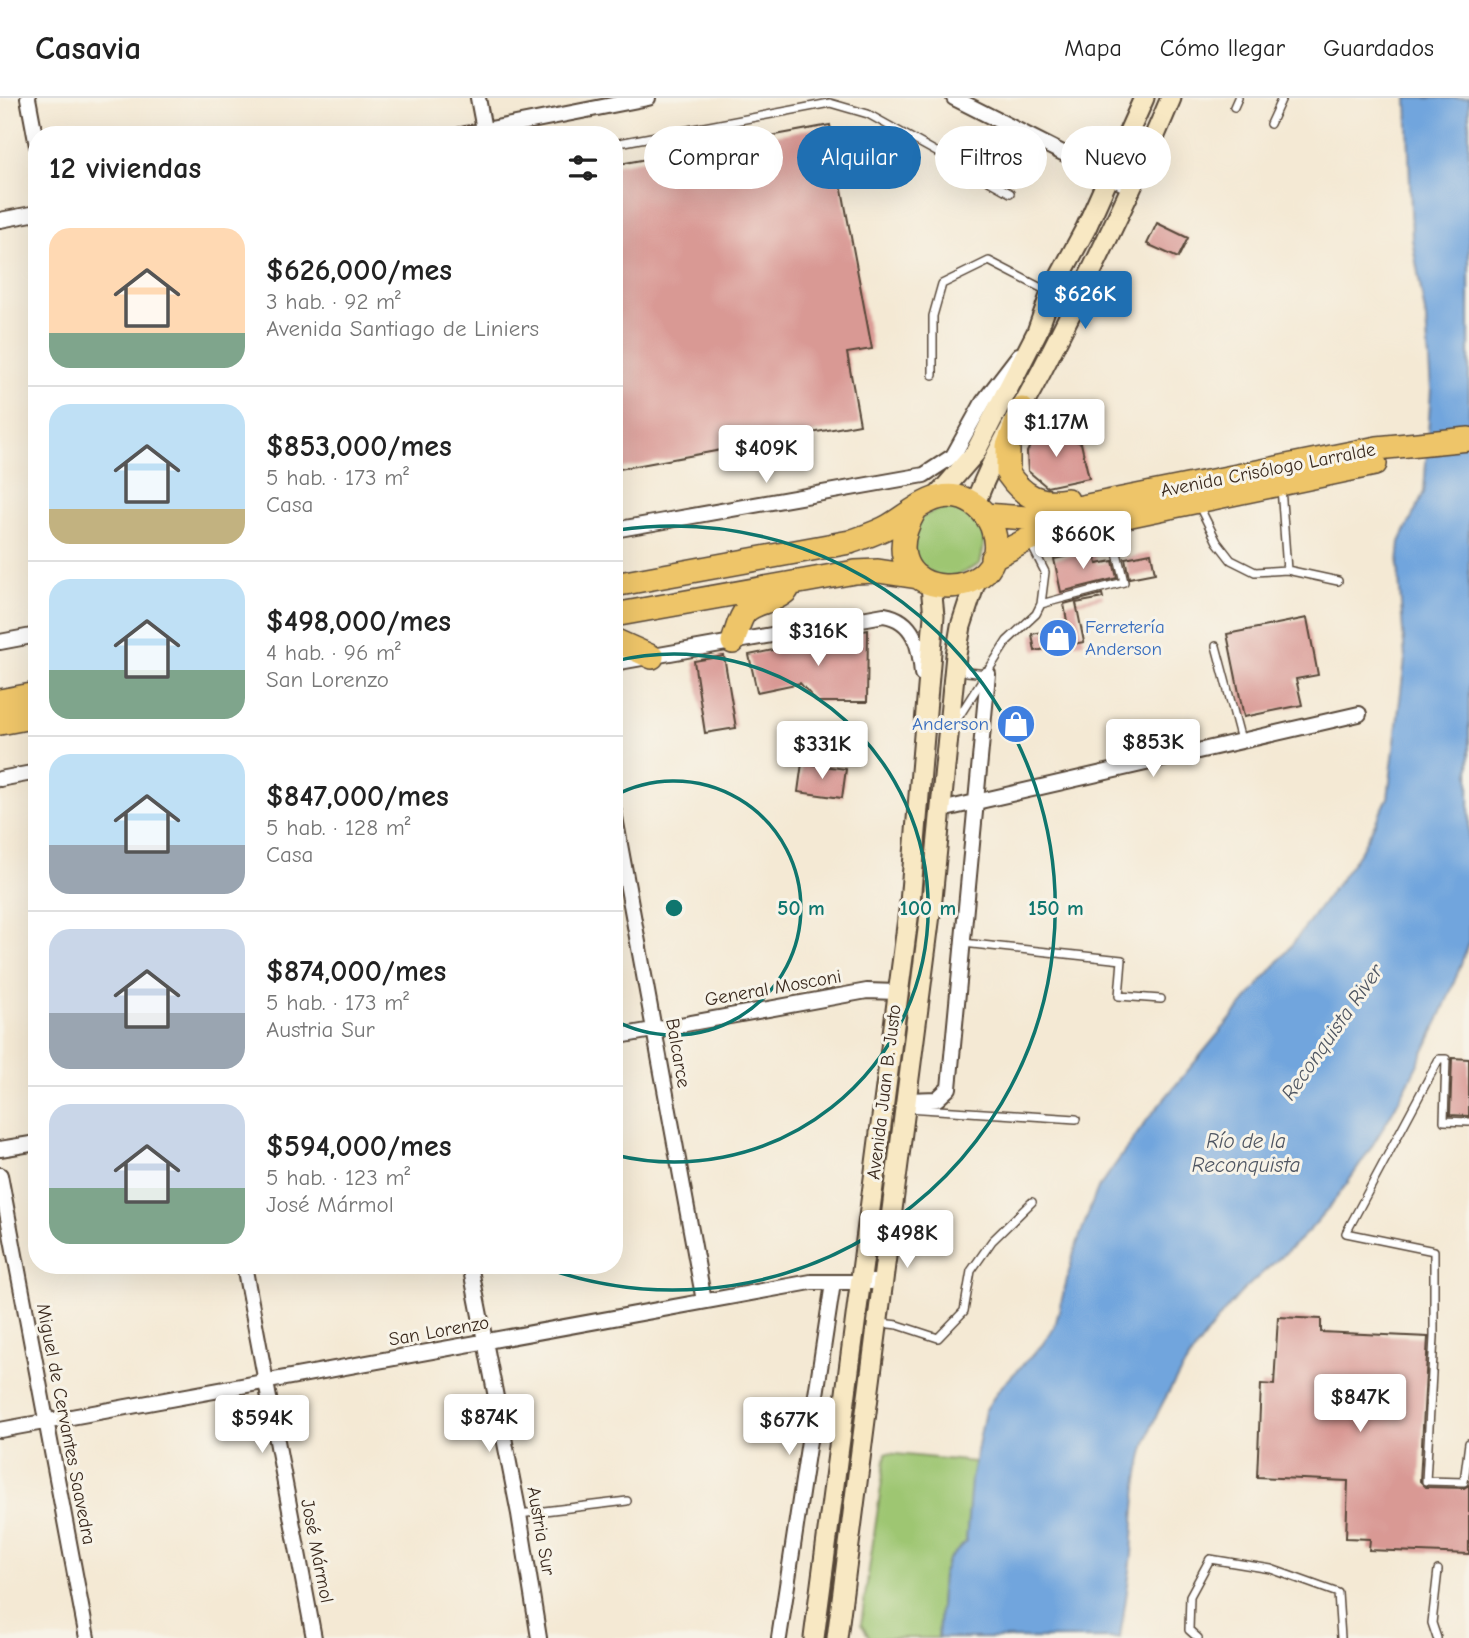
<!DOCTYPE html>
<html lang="es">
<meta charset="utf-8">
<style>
:root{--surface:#fff;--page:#f2f2f2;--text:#222;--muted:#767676;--line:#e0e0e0;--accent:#1f6fb2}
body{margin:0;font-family:"Comic Neue",sans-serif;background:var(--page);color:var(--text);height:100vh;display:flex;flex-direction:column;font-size:26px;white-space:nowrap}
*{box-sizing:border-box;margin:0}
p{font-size:23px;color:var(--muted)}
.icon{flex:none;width:38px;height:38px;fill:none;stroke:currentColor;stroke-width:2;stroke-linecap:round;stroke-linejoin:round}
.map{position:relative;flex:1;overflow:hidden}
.panel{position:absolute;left:28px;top:28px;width:595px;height:1148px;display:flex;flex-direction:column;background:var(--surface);border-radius:28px;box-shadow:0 7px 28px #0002}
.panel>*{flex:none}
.hud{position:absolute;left:644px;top:28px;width:665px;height:63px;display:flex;gap:14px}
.price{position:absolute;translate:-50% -60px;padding:0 16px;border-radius:7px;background:#fff;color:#222;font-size:23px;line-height:46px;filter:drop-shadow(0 2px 4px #0008)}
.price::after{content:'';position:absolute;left:50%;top:42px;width:21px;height:16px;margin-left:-10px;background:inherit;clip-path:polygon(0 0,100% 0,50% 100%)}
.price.on{background:var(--accent);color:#fff}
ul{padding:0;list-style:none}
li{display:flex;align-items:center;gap:21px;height:175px;padding:0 21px}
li+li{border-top:2px solid var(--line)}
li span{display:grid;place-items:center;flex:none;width:196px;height:140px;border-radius:21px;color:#555}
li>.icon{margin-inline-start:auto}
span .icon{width:84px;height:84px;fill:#fffc;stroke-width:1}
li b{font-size:30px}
h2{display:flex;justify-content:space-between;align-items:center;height:84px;padding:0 21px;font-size:30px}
.chip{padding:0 24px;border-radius:32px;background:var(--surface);box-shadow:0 7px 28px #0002;font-size:24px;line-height:63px}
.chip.on{background:var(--accent);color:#fff}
header{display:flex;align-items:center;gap:42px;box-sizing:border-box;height:98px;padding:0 35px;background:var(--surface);border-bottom:2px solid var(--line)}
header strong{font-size:33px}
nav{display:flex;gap:38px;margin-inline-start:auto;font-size:24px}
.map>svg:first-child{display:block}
.green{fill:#9ec672;stroke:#6c7848;stroke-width:2}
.water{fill:#71a5dd;stroke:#56687e;stroke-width:2}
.building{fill:#d99994}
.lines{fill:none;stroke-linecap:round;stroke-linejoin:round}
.lane-casing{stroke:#574739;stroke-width:10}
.street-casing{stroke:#574739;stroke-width:18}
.secondary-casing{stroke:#574739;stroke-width:23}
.primary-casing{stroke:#574739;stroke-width:26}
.lane{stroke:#fff;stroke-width:7}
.street{stroke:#fff;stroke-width:14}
.secondary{stroke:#f8e8c3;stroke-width:19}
.primary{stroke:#eec569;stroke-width:23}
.ring{fill:none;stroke:#0f766e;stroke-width:3.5}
.labels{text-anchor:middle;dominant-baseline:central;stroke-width:6;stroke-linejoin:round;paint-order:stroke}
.street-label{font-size:19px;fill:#3b2a1e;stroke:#f7f3e8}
.shop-label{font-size:19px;fill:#366cbe;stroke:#f7f3e8;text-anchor:start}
.water-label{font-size:21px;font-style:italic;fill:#4e5561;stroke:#f7f3e8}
.centre{fill:#0f766e;stroke:#f7f3e8;stroke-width:3.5}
.ring-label{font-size:21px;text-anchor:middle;font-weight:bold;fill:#0f766e;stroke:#f7f3e8;stroke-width:6;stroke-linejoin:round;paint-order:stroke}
</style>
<header>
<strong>Casavia</strong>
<nav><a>Mapa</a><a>Cómo llegar</a><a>Guardados</a></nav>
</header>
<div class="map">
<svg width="1469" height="1540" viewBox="0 0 1469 1540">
<rect width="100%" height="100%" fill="#f7f3e8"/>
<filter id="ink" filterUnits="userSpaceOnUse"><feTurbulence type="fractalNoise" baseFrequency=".0143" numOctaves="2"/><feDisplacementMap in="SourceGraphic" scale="14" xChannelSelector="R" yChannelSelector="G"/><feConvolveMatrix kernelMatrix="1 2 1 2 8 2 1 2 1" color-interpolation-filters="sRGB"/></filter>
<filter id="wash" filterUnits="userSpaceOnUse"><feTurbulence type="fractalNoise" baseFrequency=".00686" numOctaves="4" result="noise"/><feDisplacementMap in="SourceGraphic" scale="28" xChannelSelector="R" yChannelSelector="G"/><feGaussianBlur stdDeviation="1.57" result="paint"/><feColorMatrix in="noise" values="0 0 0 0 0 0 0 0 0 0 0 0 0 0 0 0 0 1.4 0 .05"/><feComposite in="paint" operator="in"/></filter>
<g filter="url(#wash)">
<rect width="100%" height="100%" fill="#f4e9d4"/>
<path class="green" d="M954,406C985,423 989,432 980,466L947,483L915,465C912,420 912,420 954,406Z
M886,1355L974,1364L966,1444L948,1462L942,1478L938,1540H870L861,1526Z"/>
<path class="water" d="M1407,0H1469V843C1439,934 1379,1053 1315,1126C1292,1152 1262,1173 1238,1198C1207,1232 1164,1293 1149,1336C1135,1375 1135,1415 1132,1456C1129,1484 1124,1512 1120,1540H938L942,1478L948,1462L966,1444L971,1382L985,1313L999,1291L1042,1247L1055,1228L1074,1154L1097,1092L1150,1018L1288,852L1359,756L1388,700L1405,561L1398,466L1400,444L1424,394L1431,291L1426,221L1412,141Z"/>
<g id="blocks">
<path class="building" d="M830,27L872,251L847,255L860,326L614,372V67Z
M1157,125L1188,140L1178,160L1147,146Z
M1039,330L1081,345L1089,380L1047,389L1028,373L1027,354Z
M1094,453L1097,466L1113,463L1117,480L1061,494L1054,461Z
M1151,455L1155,475L1129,480L1125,460Z
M1102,496L1103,500L1076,505L1084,544L1035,553L1032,536L1068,529L1064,506Z
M1307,520L1318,577L1296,581L1302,607L1244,619L1227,536Z
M868,532L867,604H817L800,585L757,594L749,557Z
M724,558L736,630L705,635L694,563Z
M802,665L846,671L842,700L798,694Z
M1452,960L1469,961V1018L1450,1017Z
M1278,1219L1321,1221V1234L1428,1239L1420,1383L1426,1389L1464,1390L1469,1387V1456L1369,1452L1370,1441L1346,1440L1348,1383L1257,1379L1261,1286L1274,1287Z"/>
</g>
</g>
<g filter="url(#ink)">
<use href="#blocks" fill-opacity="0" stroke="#574739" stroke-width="2"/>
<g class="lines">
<g class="lane-casing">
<path id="lane" d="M1234,9L1238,0
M1270,26L1282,0
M614,46L830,5L868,16L1010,95
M933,277V218L942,186L989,163L1049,194
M1281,389L1287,472
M1199,408L1217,444L1231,462L1255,474L1287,472L1338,483
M1041,506L1124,484L1110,425
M1216,548L1241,642
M959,564L967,574L988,576
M956,623L1007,543L1036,516L1041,506L1045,474L1030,444
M963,845L1122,862L1119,898L1161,901
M907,1010L1076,1021
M1469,1024L1444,1023L1446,961H1439L1346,1135L1434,1153V1239L1426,1383L1464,1384L1469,1345
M880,1225L898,1227L938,1240L964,1213L971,1173L992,1143L1032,1104
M519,1416L627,1403
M1198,1540L1189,1532L1190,1498L1210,1461L1271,1471L1338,1495L1341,1540
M1437,1540L1432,1525L1438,1472"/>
</g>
<g class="street-casing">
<path id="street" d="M28,0L37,48
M478,0L485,37
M954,0L1130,89
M460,37L648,0
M0,122L37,115
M614,432L924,377L953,358L983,304L1019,257
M0,544L37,537
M614,565L884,517C915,522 920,550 922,576
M0,681L37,674
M941,712L1359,616
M614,714L704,1203
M614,939L867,893L897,894
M907,1002L937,1001L949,990L988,576
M0,1051L37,1045
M0,1077L87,1540
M244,1167L314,1540
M470,1167L519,1416L539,1540
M0,1332L811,1184H885
M779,1540L833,1185"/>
</g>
<g class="secondary-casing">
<path id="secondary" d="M936,400L975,355L1037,234L1051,195L1086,130L1144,0
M975,406C992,359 1018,318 1041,274C1087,184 1132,93 1171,0
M814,1540L910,805L934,518L931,488
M837,1540L932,801L956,557L961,528L976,482"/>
</g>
<g class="primary-casing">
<path id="primary" d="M1022,311L1008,348V376C1023,398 1040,407 1067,402
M985,417L1027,420L1377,350L1469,341
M992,460L1029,441L1050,434L1375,366
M614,487L850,444C863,439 877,435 889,428C910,416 931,394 957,399C973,402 986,414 992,429C1021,510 861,510 914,414
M614,517L855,474L878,473L918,479
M614,542L652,559
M733,544C736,536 738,525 743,517C751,503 775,505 787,492
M0,603L37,596
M0,625L37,618"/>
</g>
<use href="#lane" class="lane"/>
<use href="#street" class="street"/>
<use href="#secondary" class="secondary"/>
<use href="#primary" class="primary"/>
</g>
</g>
<g class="ring">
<path d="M614 698A127 127 0 1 1 614 922"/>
<path d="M615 563A254 254 0 1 1 615 1057"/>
<path d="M618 432A382 382 0 1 1 540 1168"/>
</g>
<defs>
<g id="shop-disc" transform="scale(2.0125)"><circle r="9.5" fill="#3f7fe0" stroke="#f7f3e8"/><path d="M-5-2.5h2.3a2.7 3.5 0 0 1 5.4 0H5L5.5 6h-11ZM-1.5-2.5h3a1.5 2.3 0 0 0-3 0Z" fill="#fff"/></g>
</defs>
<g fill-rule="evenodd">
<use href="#shop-disc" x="1058" y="540"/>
<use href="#shop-disc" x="1016" y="626"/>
</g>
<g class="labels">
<g class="street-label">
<text transform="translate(1268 372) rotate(-11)">Avenida Crisólogo Larralde</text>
<text transform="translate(773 890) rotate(-10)">General Mosconi</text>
<text transform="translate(678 955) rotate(80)">Balcarce</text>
<text transform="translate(884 994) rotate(-83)">Avenida Juan B. Justo</text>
<text transform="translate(439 1233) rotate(-10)">San Lorenzo</text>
<text transform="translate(66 1326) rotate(79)">Miguel de Cervantes Saavedra</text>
<text transform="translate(541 1433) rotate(80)">Austria Sur</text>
<text transform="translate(317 1453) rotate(79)">José Mármol</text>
</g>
<g class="shop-label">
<text x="1085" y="529">Ferretería<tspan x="1085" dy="22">Anderson</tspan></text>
<text x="989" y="626" text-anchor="end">Anderson</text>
</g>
<g class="water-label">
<text transform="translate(1332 934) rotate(-55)">Reconquista River</text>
<text x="1246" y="1043">Río de la<tspan x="1246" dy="24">Reconquista</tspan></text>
</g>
</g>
<circle cx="674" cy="810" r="10" class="centre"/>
<g class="ring-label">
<text x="801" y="817">50 m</text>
<text x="928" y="817">100 m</text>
<text x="1056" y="817">150 m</text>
</g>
</svg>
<b class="price on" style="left:1085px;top:233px">$626K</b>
<b class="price" style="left:1056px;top:361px">$1.17M</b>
<b class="price" style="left:766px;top:387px">$409K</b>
<b class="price" style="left:1083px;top:473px">$660K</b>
<b class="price" style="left:818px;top:570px">$316K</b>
<b class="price" style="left:1153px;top:681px">$853K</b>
<b class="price" style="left:822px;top:683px">$331K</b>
<b class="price" style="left:907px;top:1172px">$498K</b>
<b class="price" style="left:1360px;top:1336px">$847K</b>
<b class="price" style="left:489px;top:1356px">$874K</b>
<b class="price" style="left:262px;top:1357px">$594K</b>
<b class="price" style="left:789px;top:1359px">$677K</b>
<div class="hud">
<a class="chip">Comprar</a>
<a class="chip on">Alquilar</a>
<a class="chip">Filtros</a>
<a class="chip">Nuevo</a>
</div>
<section class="panel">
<h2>12 viviendas<svg class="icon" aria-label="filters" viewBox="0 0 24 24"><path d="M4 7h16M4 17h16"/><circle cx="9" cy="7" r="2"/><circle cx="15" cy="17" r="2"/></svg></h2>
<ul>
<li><span style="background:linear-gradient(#ffd9b3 75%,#7fa58c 0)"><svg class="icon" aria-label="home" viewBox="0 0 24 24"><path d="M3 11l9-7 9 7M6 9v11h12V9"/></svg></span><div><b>$626,000/mes</b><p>3 hab. · 92 m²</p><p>Avenida Santiago de Liniers</p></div></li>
<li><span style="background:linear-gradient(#bfe0f5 75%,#c2b280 0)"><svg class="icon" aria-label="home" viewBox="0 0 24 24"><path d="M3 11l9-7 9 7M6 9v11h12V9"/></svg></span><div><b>$853,000/mes</b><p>5 hab. · 173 m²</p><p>Casa</p></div></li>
<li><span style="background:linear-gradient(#bfe0f5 65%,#7fa58c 0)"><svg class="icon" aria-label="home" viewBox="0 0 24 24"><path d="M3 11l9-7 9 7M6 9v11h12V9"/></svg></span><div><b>$498,000/mes</b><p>4 hab. · 96 m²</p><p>San Lorenzo</p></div></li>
<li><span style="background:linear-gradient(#bfe0f5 65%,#9aa5b1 0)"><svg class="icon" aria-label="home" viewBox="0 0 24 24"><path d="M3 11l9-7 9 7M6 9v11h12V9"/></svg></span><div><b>$847,000/mes</b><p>5 hab. · 128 m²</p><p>Casa</p></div></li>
<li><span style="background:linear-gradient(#c9d6e8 60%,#9aa5b1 0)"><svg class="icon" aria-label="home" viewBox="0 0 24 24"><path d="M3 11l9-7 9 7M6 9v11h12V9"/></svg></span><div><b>$874,000/mes</b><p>5 hab. · 173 m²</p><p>Austria Sur</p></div></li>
<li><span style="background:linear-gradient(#c9d6e8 60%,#7fa58c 0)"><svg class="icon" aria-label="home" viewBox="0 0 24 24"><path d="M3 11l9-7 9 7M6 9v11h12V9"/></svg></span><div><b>$594,000/mes</b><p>5 hab. · 123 m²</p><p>José Mármol</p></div></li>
</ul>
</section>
</div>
